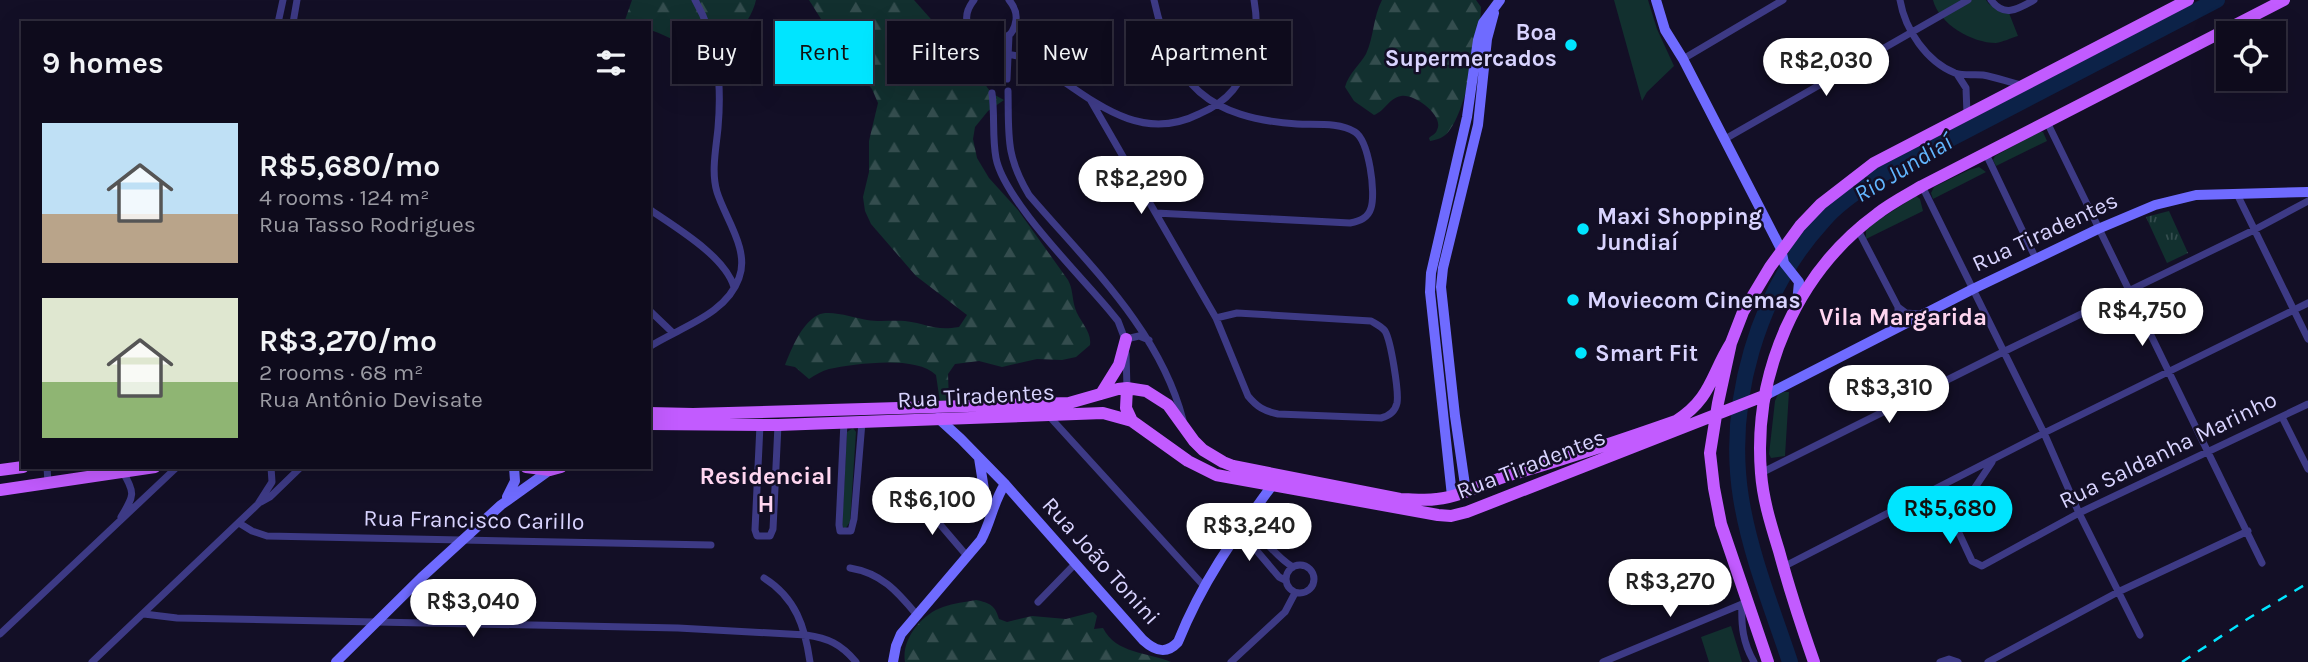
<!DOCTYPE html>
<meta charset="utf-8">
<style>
:root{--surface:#0e0b1c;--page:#171425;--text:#f1f3f6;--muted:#9b9ba3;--line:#2e2b3b;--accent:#00e5ff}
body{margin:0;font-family:Karla,sans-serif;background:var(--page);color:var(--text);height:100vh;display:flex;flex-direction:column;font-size:26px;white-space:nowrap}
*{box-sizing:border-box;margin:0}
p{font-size:23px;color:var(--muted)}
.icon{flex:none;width:38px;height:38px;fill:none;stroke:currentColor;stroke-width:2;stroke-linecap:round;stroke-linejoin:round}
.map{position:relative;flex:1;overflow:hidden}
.drawer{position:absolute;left:21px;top:21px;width:630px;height:448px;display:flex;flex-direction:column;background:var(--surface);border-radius:0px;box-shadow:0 7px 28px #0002,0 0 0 2px var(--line)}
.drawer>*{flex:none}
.banner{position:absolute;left:672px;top:21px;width:665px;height:63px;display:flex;gap:14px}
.controls{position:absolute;left:2216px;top:21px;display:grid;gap:14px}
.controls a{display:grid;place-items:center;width:70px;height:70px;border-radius:0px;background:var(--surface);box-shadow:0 7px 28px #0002,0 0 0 2px var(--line);font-size:35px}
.price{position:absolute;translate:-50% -60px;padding:0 16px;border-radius:24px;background:#fff;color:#222;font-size:23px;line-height:46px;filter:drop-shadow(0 2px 4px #0008)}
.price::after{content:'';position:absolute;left:50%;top:42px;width:21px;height:16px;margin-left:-10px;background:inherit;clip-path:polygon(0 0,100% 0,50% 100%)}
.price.current{background:var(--accent);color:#111}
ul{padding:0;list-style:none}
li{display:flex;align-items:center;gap:21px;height:175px;padding:0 21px}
li span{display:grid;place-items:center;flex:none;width:196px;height:140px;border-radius:0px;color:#555}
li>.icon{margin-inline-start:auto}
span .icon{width:84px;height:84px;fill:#fffc;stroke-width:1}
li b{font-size:30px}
h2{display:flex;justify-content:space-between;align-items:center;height:84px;padding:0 21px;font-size:30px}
.chip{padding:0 24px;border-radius:0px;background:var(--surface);box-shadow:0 7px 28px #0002,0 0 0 2px var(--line);font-size:24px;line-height:63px}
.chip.current{background:var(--accent);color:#111}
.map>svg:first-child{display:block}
.grass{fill:url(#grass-tufts)}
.forest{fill:url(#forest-firs)}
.green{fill:#12302f}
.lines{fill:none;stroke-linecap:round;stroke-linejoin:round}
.river{stroke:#0c2248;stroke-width:16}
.street{stroke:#3d3a85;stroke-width:7}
.secondary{stroke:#6f6bff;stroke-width:10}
.primary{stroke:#c25bff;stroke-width:12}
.rail{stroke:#00e5ff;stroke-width:2.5;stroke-dasharray:10 9;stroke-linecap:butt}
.poi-dot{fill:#00e5ff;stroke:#130f26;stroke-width:2.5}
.labels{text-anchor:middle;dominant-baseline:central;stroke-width:5;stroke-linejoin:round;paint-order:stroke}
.poi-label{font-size:23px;font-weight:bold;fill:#d9d4ff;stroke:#130f26;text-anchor:start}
.street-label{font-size:23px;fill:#d9d4ff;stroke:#130f26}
.water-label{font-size:24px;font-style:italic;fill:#62b6ff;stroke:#130f26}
.neighbourhood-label{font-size:24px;font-weight:bold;fill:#ffd6f0;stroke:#130f26}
</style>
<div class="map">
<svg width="2308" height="662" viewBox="0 0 2308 662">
<defs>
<pattern id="grass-tufts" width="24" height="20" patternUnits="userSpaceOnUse" patternTransform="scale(1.75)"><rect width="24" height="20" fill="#12302f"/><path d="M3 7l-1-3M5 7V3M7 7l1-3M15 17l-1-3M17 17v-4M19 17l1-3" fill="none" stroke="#344d4e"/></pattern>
<pattern id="forest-firs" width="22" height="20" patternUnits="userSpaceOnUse" patternTransform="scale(1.75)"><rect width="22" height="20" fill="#12302f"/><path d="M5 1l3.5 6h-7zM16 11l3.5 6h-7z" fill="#344d4e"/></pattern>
</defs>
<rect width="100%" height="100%" fill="#130f26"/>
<path class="grass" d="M2169,211L2188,253L2167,263L2146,217Z"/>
<path class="forest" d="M632,0H756C749,30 723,46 695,54L690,52L686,44C672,41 663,33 649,30V23H624Z
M809,0H914L937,26L943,28L952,24C974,38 975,73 990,91C994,95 999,97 1004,100L988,111L975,127L973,139L977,158L989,178L1018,210L1068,280C1073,289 1072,298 1075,308C1079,321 1092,331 1090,345L1076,357L1062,360L1037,359L1002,367L979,361L955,364L948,374L949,402H940L936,375C916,355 854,364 829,369C822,371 815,375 809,379L795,367L785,365C792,348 801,324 818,315C829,309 855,318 867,320C879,322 893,320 905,321C928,324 934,331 959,327L967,315L916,276L871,224L865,211L863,197L869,172V141L878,103L872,89L847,60Z
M1382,0H1476L1481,7C1481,33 1466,111 1449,131C1445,137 1437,140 1430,141L1429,138C1432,135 1436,134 1437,130C1445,116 1414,93 1401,96C1389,98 1385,111 1374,115L1354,101L1345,87C1349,73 1359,66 1366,54C1374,37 1373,17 1382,0Z
M976,600C990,603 995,605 999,619L1007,622L1032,616L1066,619L1093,612L1097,616L1094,629L1103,628C1116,654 1148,652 1171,662H905C901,639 922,614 943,607C954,603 965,602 976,600Z"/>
<path class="green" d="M1614,0H1648L1657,29L1674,66L1647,92L1642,101Z
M1933,0H1986L1989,4L2009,13L2018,36C2011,38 2003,42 1996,43C1972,43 1939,24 1933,0Z
M2039,132H2043L2047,141L1996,166L1993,160L1995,156Z
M1979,167L1986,172L1933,199L1931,193L1934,187L1969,170Z
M1916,196L1920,199L1923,211L1866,239V228Z
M1784,392H1789L1785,456L1771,458L1769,454L1775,401L1778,394Z
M853,428L856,432L850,522L845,529L842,526L847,432Z
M1731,626L1742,662H1709L1701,637Z"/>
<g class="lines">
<path class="river" d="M1790,662C1772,608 1750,554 1741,498C1726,403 1757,293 1823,221C1839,202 1861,189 1881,175L2217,0"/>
<path class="street" d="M974,0C945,36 1011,61 1016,20C1017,12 1014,6 1009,0
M1154,0C1173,86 1209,118 1297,124C1315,125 1339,122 1355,132C1369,141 1376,193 1371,208C1368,218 1360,221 1350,223L1156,213
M1900,0C1905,30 1927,62 1955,73C1964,76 1974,74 1983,75C1995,77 2008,82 2021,85
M1991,0C2004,18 2018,9 2034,0
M278,23L283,0
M293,23L297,0
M984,41L990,81
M1006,54C1013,55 1020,56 1027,59C1040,64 1052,73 1063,81C1106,111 1147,140 1199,114C1213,108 1224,101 1233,90C1255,62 1260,34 1254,0
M1683,59L1783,0
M1957,74L1966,88L1967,114
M1007,79L1009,35
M1008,91C1009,135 1005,155 1029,195C1087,263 1160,330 1183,420
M992,93C995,115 992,137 996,158C1004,200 1080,275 1109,310L1118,321L1126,342
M1091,101L1216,318L1248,396C1257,407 1264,411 1278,414L1381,418C1389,416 1395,412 1397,403C1399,392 1391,341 1385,331C1381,326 1376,324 1371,321L1237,313L1216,318
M2047,122L2262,563
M1725,139L1968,0
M1986,154L2036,259
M1922,186L2044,433L2079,513L2140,635
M2237,194L2308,339
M649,209C675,227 725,256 734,287
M1858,230L1898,307V316L1891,330
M1898,307L1906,313L1919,314
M649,310L672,332
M1126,339L1139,336L1149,340
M649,347C680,327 726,315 739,278C750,250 725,218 717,192C711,172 716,149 718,128C722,83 718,40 695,0
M1126,354L1127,388
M1048,415L1203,585
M2282,417L2308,469
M844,422L839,525L840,531H851L854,519L862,422
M760,425L755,530L757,536H770L773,529L778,425
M47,467L48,483
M1761,473L2003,352L2254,230L2308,201
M1938,488L1972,561L1982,566L2079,513L2308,404
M910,499L926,508L967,556
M261,502L270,497L301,467
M121,517C134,496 136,493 122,471
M1954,519L1992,462
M239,523L252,531L267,536L711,545
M1243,524C1260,530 1273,556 1293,567
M1243,525L1245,537L1279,577L1285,580
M1286 579a14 14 0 1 1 28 0a14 14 0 1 1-28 0Z
M1783,567L2044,433L2308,303
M850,568C881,573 897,591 916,614
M764,578C796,598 805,627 810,662
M1038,602L1075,564
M1742,604C1741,626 1743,643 1754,662
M144,614L177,618L678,628L806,635C828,638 841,644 856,662
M0,634L177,467
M92,662L258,504L272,482L271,467
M1231,662L1285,612L1295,593
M1603,662L1747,602
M1940,662L1949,659L1958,662
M1988,662L2118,592L2248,531"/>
<path class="secondary" d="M1656,0L1665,30L1683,59L1781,249L1784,263L1799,282L1797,303
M1766,395L1973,289L2098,229L2155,205L2196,195L2308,192
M938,418L961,439L1005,484L1143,640C1155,651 1166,655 1178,642C1202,582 1233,539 1271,487
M979,458L986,502L991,511
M1466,492L1455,416L1441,287L1443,268L1478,125L1487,39L1494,13
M1452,496L1430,292L1431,273L1467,117L1478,40L1483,23L1500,0
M507,497L515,481L514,467
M336,662L421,578L501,505L550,470
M893,662L896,646L901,634L981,540C991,522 993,502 1005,484"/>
<path class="primary" d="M1127,388L1126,408L1132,421
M1101,394L1119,365L1126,339
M649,413L693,414L1069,403L1118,389L1127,388L1146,391L1168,405L1194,441L1203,450L1223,462L1233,466L1400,499C1412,499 1425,501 1437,499C1464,496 1488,481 1513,474C1568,458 1622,440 1676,421C1711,399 1711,375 1731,343
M649,424L778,425L1103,413L1132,421L1188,461L1216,475L1438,515L1451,516L1467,512L1766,395
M526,467L550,470L561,467
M0,470L23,467
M0,490L155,467
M1768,662L1721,524L1714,488L1710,453L1718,403L1731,343L1743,312L1770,267L1800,226L1821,204L1874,163L2188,0
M1814,662C1801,625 1789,588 1779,551C1771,525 1763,500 1761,473C1753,374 1796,273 1877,214C1891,203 1907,195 1922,186L2284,0"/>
<path class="rail" d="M2182,662L2249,618L2308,583"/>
</g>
<g class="poi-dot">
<circle cx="1571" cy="45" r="7"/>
<circle cx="1583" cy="229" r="7"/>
<circle cx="1573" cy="300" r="7"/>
<circle cx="1581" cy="353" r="7"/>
</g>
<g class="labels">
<g class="poi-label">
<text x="1557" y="32" text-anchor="end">Boa<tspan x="1557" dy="26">Supermercados</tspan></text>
<text x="1597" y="216">Maxi Shopping<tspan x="1597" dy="26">Jundiaí</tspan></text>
<text x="1587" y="300">Moviecom Cinemas</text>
<text x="1595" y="353">Smart Fit</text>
</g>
<g class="street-label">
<text transform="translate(2045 232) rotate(-25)">Rua Tiradentes</text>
<text transform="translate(976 396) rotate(-3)">Rua Tiradentes</text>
<text transform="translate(2168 450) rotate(-26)">Rua Saldanha Marinho</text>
<text transform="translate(1531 464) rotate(-21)">Rua Tiradentes</text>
<text transform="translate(474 520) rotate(1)">Rua Francisco Carillo</text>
<text transform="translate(1101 561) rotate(48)">Rua João Tonini</text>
</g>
<g class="water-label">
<text transform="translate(1903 168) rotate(-31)">Rio Jundiaí</text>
</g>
<g class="neighbourhood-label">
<text x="1903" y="317">Vila Margarida</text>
<text x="766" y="476">Residencial<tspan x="766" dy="28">H</tspan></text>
</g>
</g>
</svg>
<div class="controls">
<a><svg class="icon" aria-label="locate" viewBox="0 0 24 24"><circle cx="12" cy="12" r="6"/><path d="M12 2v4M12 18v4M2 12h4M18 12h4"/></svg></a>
</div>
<b class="price" style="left:1826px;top:98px">R$2,030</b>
<b class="price" style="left:1141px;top:216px">R$2,290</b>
<b class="price" style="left:2142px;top:348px">R$4,750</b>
<b class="price" style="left:1889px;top:425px">R$3,310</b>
<b class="price" style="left:932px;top:537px">R$6,100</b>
<b class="price current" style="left:1950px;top:546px">R$5,680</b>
<b class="price" style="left:1249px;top:563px">R$3,240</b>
<b class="price" style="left:1670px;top:619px">R$3,270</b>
<b class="price" style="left:473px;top:639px">R$3,040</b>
<div class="banner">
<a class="chip">Buy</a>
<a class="chip current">Rent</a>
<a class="chip">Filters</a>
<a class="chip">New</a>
<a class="chip">Apartment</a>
</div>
<section class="drawer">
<h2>9 homes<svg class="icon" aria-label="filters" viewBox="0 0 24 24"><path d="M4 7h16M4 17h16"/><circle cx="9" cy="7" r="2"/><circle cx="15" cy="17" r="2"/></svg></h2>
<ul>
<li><span style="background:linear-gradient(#bfe0f5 65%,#b9a48a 0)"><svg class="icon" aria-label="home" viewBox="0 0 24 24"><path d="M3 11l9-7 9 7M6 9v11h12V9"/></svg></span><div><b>R$5,680/mo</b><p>4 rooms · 124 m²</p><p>Rua Tasso Rodrigues</p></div></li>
<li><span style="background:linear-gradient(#dfe7d0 60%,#8fb573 0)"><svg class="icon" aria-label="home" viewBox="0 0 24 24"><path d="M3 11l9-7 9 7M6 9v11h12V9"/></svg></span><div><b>R$3,270/mo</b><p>2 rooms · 68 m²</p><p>Rua Antônio Devisate</p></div></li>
</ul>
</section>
</div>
